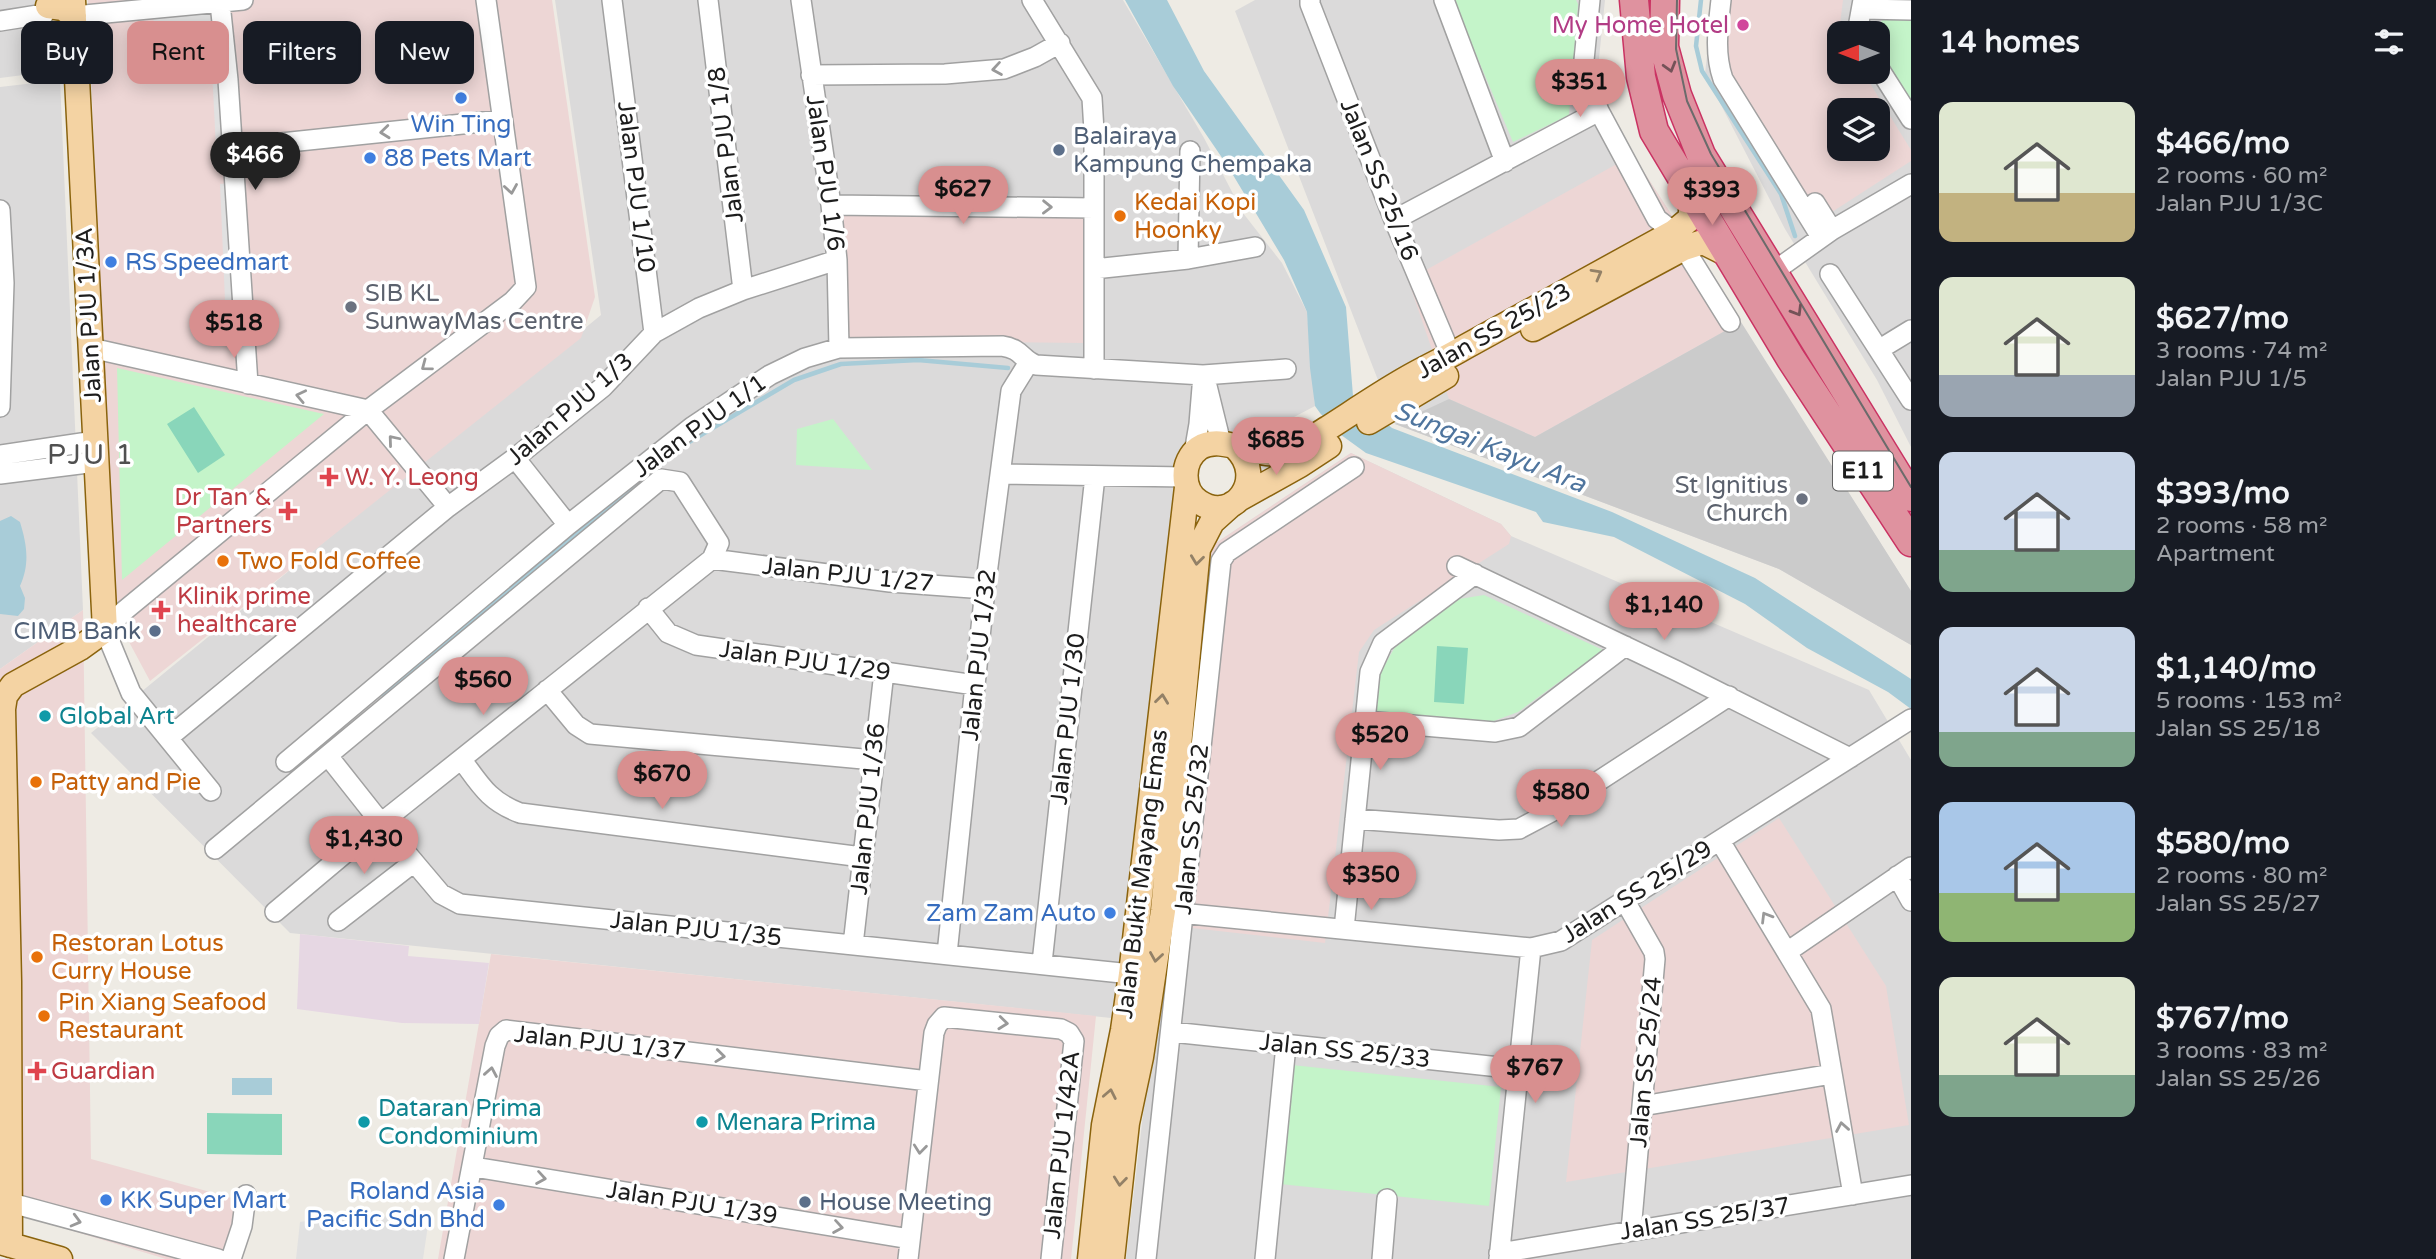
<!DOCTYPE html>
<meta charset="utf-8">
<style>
:root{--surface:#171b24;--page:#20242c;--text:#f1f3f6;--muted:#9ea1a6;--accent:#d88f8f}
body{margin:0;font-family:"Varela Round",sans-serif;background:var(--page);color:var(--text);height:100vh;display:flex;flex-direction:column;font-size:26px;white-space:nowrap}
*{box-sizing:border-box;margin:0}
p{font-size:23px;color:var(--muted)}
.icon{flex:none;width:38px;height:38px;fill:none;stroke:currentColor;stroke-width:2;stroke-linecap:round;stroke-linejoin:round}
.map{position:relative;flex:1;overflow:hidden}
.sheet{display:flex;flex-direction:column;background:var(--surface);width:525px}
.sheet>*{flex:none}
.top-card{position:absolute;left:21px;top:21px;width:665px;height:63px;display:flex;gap:14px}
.needle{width:46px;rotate:270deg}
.tools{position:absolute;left:1827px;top:21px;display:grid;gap:14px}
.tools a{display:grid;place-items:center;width:63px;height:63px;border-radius:14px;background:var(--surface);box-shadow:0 4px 18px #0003;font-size:35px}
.price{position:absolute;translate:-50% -60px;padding:0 16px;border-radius:24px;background:var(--accent);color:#111;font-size:23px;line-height:46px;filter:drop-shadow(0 2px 4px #0008)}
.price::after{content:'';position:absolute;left:50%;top:42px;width:21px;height:16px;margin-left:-10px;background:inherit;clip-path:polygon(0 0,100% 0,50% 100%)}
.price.selected{background:#222;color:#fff}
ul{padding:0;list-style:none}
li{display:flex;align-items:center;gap:21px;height:175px;padding:0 28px}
li span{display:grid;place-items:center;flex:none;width:196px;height:140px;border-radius:14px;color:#555}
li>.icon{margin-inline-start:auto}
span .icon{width:84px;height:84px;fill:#fffc;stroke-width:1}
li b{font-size:30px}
h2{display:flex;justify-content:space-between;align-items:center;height:84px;padding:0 28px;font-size:30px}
.pill{padding:0 24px;border-radius:14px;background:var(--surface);box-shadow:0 4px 18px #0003;font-size:24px;line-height:63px}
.pill.selected{background:var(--accent);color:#111}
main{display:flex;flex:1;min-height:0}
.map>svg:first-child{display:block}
.residential{fill:#dbdada;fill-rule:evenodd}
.commercial{fill:#edd6d5;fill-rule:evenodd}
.industrial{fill:#e6d7e3}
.religious{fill:#cbcbcb}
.park{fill:#c4f4c9}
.pitch{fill:#89d6ba}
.parking{fill:#e1e1e1}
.water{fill:#a8ccd8}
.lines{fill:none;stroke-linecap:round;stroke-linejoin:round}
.stream{stroke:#a8ccd8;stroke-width:4.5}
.minor-casing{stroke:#a1a1a1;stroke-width:22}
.major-casing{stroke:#8a630d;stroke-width:27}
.highway-casing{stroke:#ca3363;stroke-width:31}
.minor{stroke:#fff;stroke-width:19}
.major{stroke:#f4d3a3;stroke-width:24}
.highway{stroke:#df929f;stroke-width:28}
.tram{stroke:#6b6b6b;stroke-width:2}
.oneway{stroke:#745258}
.oneway2{stroke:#999}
.oneway3{stroke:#938167}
.hotel-dot{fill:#d1479c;stroke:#fff;stroke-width:2.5}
.shop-dot{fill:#3f7fe0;stroke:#fff;stroke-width:2.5}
.service-dot{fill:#5c6f8a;stroke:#fff;stroke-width:2.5}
.food-dot{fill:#e8710a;stroke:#fff;stroke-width:2.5}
.worship-dot{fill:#6b7280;stroke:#fff;stroke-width:2.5}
.health-dot{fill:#e0444e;stroke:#fff;stroke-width:2.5}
.culture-dot{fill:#0f9aa8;stroke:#fff;stroke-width:2.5}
.labels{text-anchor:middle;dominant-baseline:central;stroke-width:7;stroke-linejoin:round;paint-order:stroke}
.shield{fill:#fff;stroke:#616161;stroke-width:2}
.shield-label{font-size:23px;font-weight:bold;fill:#1d1d1d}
.hotel-label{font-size:24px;fill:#b23c85;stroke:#fff;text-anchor:end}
.shop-label{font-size:24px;fill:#366cbe;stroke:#fff;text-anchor:start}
.service-label{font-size:24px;fill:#4e5e75;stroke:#fff;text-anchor:start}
.street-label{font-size:24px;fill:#1d1d1d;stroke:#fff}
.food-label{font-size:24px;fill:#c56008;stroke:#fff;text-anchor:start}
.worship-label{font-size:24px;fill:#5b616d;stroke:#fff;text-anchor:start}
.health-label{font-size:24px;fill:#be3a42;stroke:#fff;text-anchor:start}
.culture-label{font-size:24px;fill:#0d838f;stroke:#fff;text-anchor:start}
.water-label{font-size:26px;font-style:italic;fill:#4f759e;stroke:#fff}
.quarter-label{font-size:28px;letter-spacing:2px;fill:#505050;stroke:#fff}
</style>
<main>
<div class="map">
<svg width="1911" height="1259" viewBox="0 0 1911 1259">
<rect width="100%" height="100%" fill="#eeebe4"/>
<path class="residential" d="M0,0H56L62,70L0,78Z
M555,0H1123L1204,138L1243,213L1282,263L1307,312L1315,406L1275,427L1218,433L1179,449L1182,488L1121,1019L290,933L91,733L601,315Z
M1255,0H1605L1598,68L1608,109L1633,155L1911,591V645L1779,569L1395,424L1235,11Z
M1713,0H1911V447L1877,380L1785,229L1705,74ZM1839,33H1878V72H1839ZM1839,110H1878V149H1839Z
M60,80L83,610L0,669V87Z
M1351,453L1501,524L1511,536L1869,690L1911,760V1259H1126L1210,547Z"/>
<path class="commercial" d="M88,0H552L595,297L581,338L150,681L113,612Z
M1727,0H1843L1839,32V72H1863L1911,150V161L1818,221L1724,68ZM1839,110H1878V149H1839Z
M1633,155L1741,322L1535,437L1449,399L1408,280Z
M838,213L1085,215V343L844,340Z
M1351,453L1501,524L1511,536L1509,544L1374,630L1359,652L1325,943L1165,925L1210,547Z
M83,610L91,1159L239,1200L221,1259H166L0,1209V669Z
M1779,818L1886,986L1909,1125L1566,1182L1592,940Z
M491,954L1096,1016L1071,1259H438Z"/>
<path class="industrial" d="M300,934L409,946L408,956L489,963L479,1024L402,1023L297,1009Z"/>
<path class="religious" d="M1741,322L1911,591V645L1779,569L1395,424L1449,399L1535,437Z"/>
<path class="park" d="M1453,0H1576L1578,4L1569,115L1513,142Z
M1883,19L1911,20V103L1878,53V33H1873Z
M117,368L324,414L122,580Z
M833,419L872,470L796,465L797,429Z
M1484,595L1603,650L1518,712L1491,722L1375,711L1379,675L1395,647L1459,599Z
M1292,1065L1501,1087L1489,1206L1280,1184Z"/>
<path class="pitch" d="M194,407L225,455L198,473L167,424Z
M1437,646L1468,648L1464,704L1434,702Z
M207,1113L282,1114V1155L207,1154Z"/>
<path class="parking" d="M205,11L219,24L229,167L217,168L210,31L200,22L154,25L153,15Z
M230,183L238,346L227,347L220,184Z
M364,1212L428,1225L423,1259H296L300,1222Z"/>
<path class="water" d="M1125,0H1167L1204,71L1304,210L1346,307L1353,396L1392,428L1612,512L1755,578L1911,679V709L1888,692L1807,648L1745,604L1614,537L1543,522L1536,512L1366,453L1337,432L1320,413L1315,406L1310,368L1307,312L1284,260L1227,165L1173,86Z
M11,516L20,522C27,545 30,564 20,586L25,598L24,609L18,616L0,614V521Z
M232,1078H272V1095H232Z"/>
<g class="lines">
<path class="stream" d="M1701,0L1696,46L1702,71L1781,194L1795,236
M684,445L794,380L841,364L918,360L1008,368
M382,694L672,455"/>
<g class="minor-casing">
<path id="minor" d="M612,0L654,333
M708,0L743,290
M801,0L831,205L837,260L839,348
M1032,0L1092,98L1094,131V369
M1310,0V4L1394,220L1451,355
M1444,0L1505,162
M1590,0L1583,70L1599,111L1657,219L1674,232
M1721,0C1718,27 1714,53 1723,79L1821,237
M220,3L228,80L248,384
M1862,9L1911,10
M74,16L243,0
M0,21L44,14L48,6V0
M1857,33L1863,0
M1878,67L1911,119
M811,75L945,74L1004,69L1035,57L1060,43
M232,148L501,120
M1815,203L1832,230
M831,205L1094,208
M0,210L4,283L0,407
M1394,220L1599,111
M1684,248L1730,322
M1188,259L1190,151
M1094,269L1188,259L1255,247
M1773,272L1832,230L1911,184
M1830,274L1911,400
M91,348L368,410L448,507
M1880,349L1911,330
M1207,386L1221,443
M1194,453L1199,424L1203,375
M0,455L95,441
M515,458L568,525
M0,474L96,462
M1002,474L1185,477
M712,559L890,582L985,589
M1457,566L1677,671L1850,758
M648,608L668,633L696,645L975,685
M547,690L576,725L590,734L874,760
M1365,721L1495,732L1519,727L1625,646
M168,738L448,507L515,458L603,387L654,333L699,308L743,290L837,260
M328,756L381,823L441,894L460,904L1131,974
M462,760C481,786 489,801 520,813L862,857
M286,762L568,525L692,427L770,375L805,358L839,348L1002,346C1023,349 1021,360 1036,365L1203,375L1286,369
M211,791L131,693L105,630L124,611L368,410L513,301L526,287L486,0
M1355,819L1499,830L1519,829L1551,812L1729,696
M1720,841L1821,1009L1853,1195
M215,849L661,479L680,482L719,543L712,559L381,823L275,912
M1897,876L1911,901
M1625,901L1654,952L1655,959L1631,1231
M1170,912L1531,948L1561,941L1911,719
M338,921L414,862
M1344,929L1370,672L1383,643L1475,574
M853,945L884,672
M1787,952L1911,867
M947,954L985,589L1011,391L1029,362
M1042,963L1095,476
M1172,1032L1518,1069
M1642,1106L1832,1074
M474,1167L910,1239
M0,1200L218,1259
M1499,1253L1911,1185
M231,1259L242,1226L246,1195
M454,1259L495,1046L499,1036L506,1030L928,1081
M908,1259L934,1033L937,1025L944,1017L1061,1029L1069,1033L1074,1041L1051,1259
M1146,1259L1221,561L1227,552L1354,467
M1265,1259L1286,1045
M1382,1259L1387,1199
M1499,1259L1531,948"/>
</g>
<g class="major-casing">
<path id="major" d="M48,6L63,8L74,16
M1533,329L1684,248L1703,242L1729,255
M1369,422L1446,376
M1236,448C1267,478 1234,525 1199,502C1181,490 1181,461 1199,448C1224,432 1258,463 1291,450C1304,445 1316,435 1328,428C1353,412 1378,395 1404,380C1424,368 1445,359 1465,347C1535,309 1604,270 1674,232L1691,218V195
M1239,499L1300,465L1329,446
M0,1242L60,1259
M10,1245L9,981L3,709L5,696L13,685L80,648L105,630L73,0
M1090,1259L1104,1125L1123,1030L1131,974L1187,487
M1112,1259L1127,1123L1141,1057L1163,911L1198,549L1212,522L1232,504"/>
</g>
<g class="highway-casing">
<path id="highway" d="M1634,0L1641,77L1654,131L1791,359L1911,542
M1665,0L1664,47L1677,95L1701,155L1911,497"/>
</g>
<use href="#minor" class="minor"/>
<use href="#major" class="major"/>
<use href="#highway" class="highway"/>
<path class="tram" d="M1677,0L1676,49L1687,101L1711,154L1911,487"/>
</g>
<defs><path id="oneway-chevron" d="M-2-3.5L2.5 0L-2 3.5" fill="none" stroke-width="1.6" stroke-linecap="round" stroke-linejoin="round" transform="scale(1.75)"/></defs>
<g class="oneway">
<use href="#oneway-chevron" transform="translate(1670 67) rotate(74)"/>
<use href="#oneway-chevron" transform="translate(1797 311) rotate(59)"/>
</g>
<g class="oneway2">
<use href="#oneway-chevron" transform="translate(997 69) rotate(171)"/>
<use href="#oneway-chevron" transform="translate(385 132) rotate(174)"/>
<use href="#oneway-chevron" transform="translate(511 189) rotate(81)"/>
<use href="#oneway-chevron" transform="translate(1047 207) rotate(1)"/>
<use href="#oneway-chevron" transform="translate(426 366) rotate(143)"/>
<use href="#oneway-chevron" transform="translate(301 396) rotate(-168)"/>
<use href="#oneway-chevron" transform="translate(393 440) rotate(-130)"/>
<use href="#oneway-chevron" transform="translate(1766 917) rotate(-121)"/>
<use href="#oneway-chevron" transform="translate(1003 1023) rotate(6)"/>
<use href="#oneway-chevron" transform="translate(720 1056) rotate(7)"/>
<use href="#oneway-chevron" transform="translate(491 1072) rotate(-80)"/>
<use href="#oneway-chevron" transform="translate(1842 1127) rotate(-100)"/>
<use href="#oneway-chevron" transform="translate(920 1149) rotate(96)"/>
<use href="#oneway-chevron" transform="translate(541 1178) rotate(9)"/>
<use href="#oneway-chevron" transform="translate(76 1221) rotate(15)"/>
<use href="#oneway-chevron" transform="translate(838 1227) rotate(9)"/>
</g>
<g class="oneway3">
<use href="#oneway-chevron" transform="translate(1597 274) rotate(-29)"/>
<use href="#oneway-chevron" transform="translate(1197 560) rotate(97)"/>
<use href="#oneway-chevron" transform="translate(1162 699) rotate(-83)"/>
<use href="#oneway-chevron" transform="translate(1156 957) rotate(99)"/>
<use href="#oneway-chevron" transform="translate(1110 1094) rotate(-79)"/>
<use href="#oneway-chevron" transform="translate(1120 1181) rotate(96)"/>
</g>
<circle class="hotel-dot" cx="1743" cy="25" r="7"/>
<g class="shop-dot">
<circle cx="461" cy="98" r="7"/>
<circle cx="370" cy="158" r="7"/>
<circle cx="111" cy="262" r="7"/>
<circle cx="1110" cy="913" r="7"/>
<circle cx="106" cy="1200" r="7"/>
<circle cx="499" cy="1205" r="7"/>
</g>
<g class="service-dot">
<circle cx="1059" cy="150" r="7"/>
<circle cx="155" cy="631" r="7"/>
<circle cx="805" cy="1202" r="7"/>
</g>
<g class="food-dot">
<circle cx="1120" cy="216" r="7"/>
<circle cx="223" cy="561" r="7"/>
<circle cx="36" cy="782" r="7"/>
<circle cx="37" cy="957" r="7"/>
<circle cx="44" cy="1016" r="7"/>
</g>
<g class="worship-dot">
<circle cx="351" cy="307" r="7"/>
<circle cx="1802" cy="499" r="7"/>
</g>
<g class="health-dot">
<path d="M325.5 466.5h7v7h7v7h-7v7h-7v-7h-7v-7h7z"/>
<path d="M284.5 500.5h7v7h7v7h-7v7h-7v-7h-7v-7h7z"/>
<path d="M157.5 599.5h7v7h7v7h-7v7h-7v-7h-7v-7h7z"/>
<path d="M33.5 1060.5h7v7h7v7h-7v7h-7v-7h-7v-7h7z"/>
</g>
<g class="culture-dot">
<circle cx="45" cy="716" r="7"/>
<circle cx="364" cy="1122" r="7"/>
<circle cx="702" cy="1122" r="7"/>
</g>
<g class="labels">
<rect class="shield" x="1833" y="451.5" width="60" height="39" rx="5"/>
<g class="shield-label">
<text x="1863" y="471">E11</text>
</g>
<g class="hotel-label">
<text x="1729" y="25">My Home Hotel</text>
</g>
<g class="shop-label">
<text x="461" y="124" text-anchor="middle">Win Ting</text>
<text x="384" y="158">88 Pets Mart</text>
<text x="125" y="262">RS Speedmart</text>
<text x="1096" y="913" text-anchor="end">Zam Zam Auto</text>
<text x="485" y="1191" text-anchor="end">Roland Asia<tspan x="485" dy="28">Pacific Sdn Bhd</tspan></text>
<text x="120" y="1200">KK Super Mart</text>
</g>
<g class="service-label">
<text x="1073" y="136">Balairaya<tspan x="1073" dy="28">Kampung Chempaka</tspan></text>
<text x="141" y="631" text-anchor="end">CIMB Bank</text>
<text x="819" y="1202">House Meeting</text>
</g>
<g class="street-label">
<text transform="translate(726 145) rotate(-97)">Jalan PJU 1/8</text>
<text transform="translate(825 173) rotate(82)">Jalan PJU 1/6</text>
<text transform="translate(1379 180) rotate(68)">Jalan SS 25/16</text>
<text transform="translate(636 187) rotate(83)">Jalan PJU 1/10</text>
<text transform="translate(89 315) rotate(-93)">Jalan PJU 1/3A</text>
<text transform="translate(1494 331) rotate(-29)">Jalan SS 25/23</text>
<text transform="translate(570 409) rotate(-41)">Jalan PJU 1/3</text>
<text transform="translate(700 426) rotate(-36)">Jalan PJU 1/1</text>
<text transform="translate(848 575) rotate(6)">Jalan PJU 1/27</text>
<text transform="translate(979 655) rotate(-84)">Jalan PJU 1/32</text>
<text transform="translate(805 661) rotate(8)">Jalan PJU 1/29</text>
<text transform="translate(1068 719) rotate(-84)">Jalan PJU 1/30</text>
<text transform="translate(868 809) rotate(-84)">Jalan PJU 1/36</text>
<text transform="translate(1192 829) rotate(-84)">Jalan SS 25/32</text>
<text transform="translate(1142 874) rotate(-83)">Jalan Bukit Mayang Emas</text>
<text transform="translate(1637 892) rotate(-32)">Jalan SS 25/29</text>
<text transform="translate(696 929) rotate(6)">Jalan PJU 1/35</text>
<text transform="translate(600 1043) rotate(6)">Jalan PJU 1/37</text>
<text transform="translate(1345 1051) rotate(6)">Jalan SS 25/33</text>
<text transform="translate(1646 1062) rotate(-85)">Jalan SS 25/24</text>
<text transform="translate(1062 1145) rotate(-84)">Jalan PJU 1/42A</text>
<text transform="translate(692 1203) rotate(9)">Jalan PJU 1/39</text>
<text transform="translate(1705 1219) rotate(-9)">Jalan SS 25/37</text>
</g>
<g class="food-label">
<text x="1134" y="202">Kedai Kopi<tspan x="1134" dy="28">Hoonky</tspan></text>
<text x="237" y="561">Two Fold Coffee</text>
<text x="50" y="782">Patty and Pie</text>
<text x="51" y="943">Restoran Lotus<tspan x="51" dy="28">Curry House</tspan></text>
<text x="58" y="1002">Pin Xiang Seafood<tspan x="58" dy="28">Restaurant</tspan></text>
</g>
<g class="worship-label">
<text x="365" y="293">SIB KL<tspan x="365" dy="28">SunwayMas Centre</tspan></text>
<text x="1788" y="485" text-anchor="end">St Ignitius<tspan x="1788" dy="28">Church</tspan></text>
</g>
<g class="health-label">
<text x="345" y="477">W. Y. Leong</text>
<text x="272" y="497" text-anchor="end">Dr Tan &amp;<tspan x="272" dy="28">Partners</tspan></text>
<text x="177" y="596">Klinik prime<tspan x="177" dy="28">healthcare</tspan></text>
<text x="51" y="1071">Guardian</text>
</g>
<g class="culture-label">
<text x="59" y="716">Global Art</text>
<text x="378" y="1108">Dataran Prima<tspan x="378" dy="28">Condominium</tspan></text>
<text x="716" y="1122">Menara Prima</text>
</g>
<g class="water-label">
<text transform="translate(1490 447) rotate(22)">Sungai Kayu Ara</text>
</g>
<g class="quarter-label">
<text x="91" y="455">PJU 1</text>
</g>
</g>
</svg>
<div class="tools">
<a><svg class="needle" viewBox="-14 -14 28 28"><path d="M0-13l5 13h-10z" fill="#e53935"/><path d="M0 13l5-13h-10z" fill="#9ea1a6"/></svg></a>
<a><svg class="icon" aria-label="layers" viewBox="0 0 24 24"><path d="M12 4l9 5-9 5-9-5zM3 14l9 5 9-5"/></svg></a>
</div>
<b class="price" style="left:1580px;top:119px">$351</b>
<b class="price selected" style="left:255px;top:192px">$466</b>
<b class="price" style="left:963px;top:226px">$627</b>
<b class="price" style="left:1712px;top:227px">$393</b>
<b class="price" style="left:234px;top:360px">$518</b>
<b class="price" style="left:1276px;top:477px">$685</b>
<b class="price" style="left:1664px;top:642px">$1,140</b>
<b class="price" style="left:483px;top:717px">$560</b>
<b class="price" style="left:1380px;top:772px">$520</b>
<b class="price" style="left:662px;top:811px">$670</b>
<b class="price" style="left:1561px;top:829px">$580</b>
<b class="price" style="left:364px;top:876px">$1,430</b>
<b class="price" style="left:1371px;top:912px">$350</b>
<b class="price" style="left:1535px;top:1105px">$767</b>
<div class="top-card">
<a class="pill">Buy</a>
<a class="pill selected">Rent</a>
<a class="pill">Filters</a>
<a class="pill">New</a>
</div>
</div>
<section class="sheet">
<h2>14 homes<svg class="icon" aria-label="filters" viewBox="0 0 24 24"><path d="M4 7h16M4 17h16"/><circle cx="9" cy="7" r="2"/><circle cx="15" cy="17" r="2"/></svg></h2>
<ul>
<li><span style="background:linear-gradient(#dfe7d0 65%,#c2b280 0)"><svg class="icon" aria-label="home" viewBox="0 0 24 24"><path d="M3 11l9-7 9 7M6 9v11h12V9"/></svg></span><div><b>$466/mo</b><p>2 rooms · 60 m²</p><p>Jalan PJU 1/3C</p></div></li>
<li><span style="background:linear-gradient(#dfe7d0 70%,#9aa5b1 0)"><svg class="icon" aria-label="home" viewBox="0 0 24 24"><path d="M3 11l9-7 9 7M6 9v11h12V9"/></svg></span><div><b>$627/mo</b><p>3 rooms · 74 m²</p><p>Jalan PJU 1/5</p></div></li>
<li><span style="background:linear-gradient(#c9d6e8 70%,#7fa58c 0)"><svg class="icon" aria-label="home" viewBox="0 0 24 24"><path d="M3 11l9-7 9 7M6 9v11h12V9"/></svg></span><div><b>$393/mo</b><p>2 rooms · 58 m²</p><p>Apartment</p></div></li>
<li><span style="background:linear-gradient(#c9d6e8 75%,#7fa58c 0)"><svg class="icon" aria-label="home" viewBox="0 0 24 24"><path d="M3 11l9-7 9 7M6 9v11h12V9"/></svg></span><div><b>$1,140/mo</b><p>5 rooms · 153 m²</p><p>Jalan SS 25/18</p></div></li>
<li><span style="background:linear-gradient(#a9c7e8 65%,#8fb573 0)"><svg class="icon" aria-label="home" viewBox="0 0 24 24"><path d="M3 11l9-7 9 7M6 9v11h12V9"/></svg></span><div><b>$580/mo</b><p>2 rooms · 80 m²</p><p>Jalan SS 25/27</p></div></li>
<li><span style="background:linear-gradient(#dfe7d0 70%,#7fa58c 0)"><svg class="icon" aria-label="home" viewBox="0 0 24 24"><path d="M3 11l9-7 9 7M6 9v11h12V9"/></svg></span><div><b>$767/mo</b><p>3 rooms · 83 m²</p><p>Jalan SS 25/26</p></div></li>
</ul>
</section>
</main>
